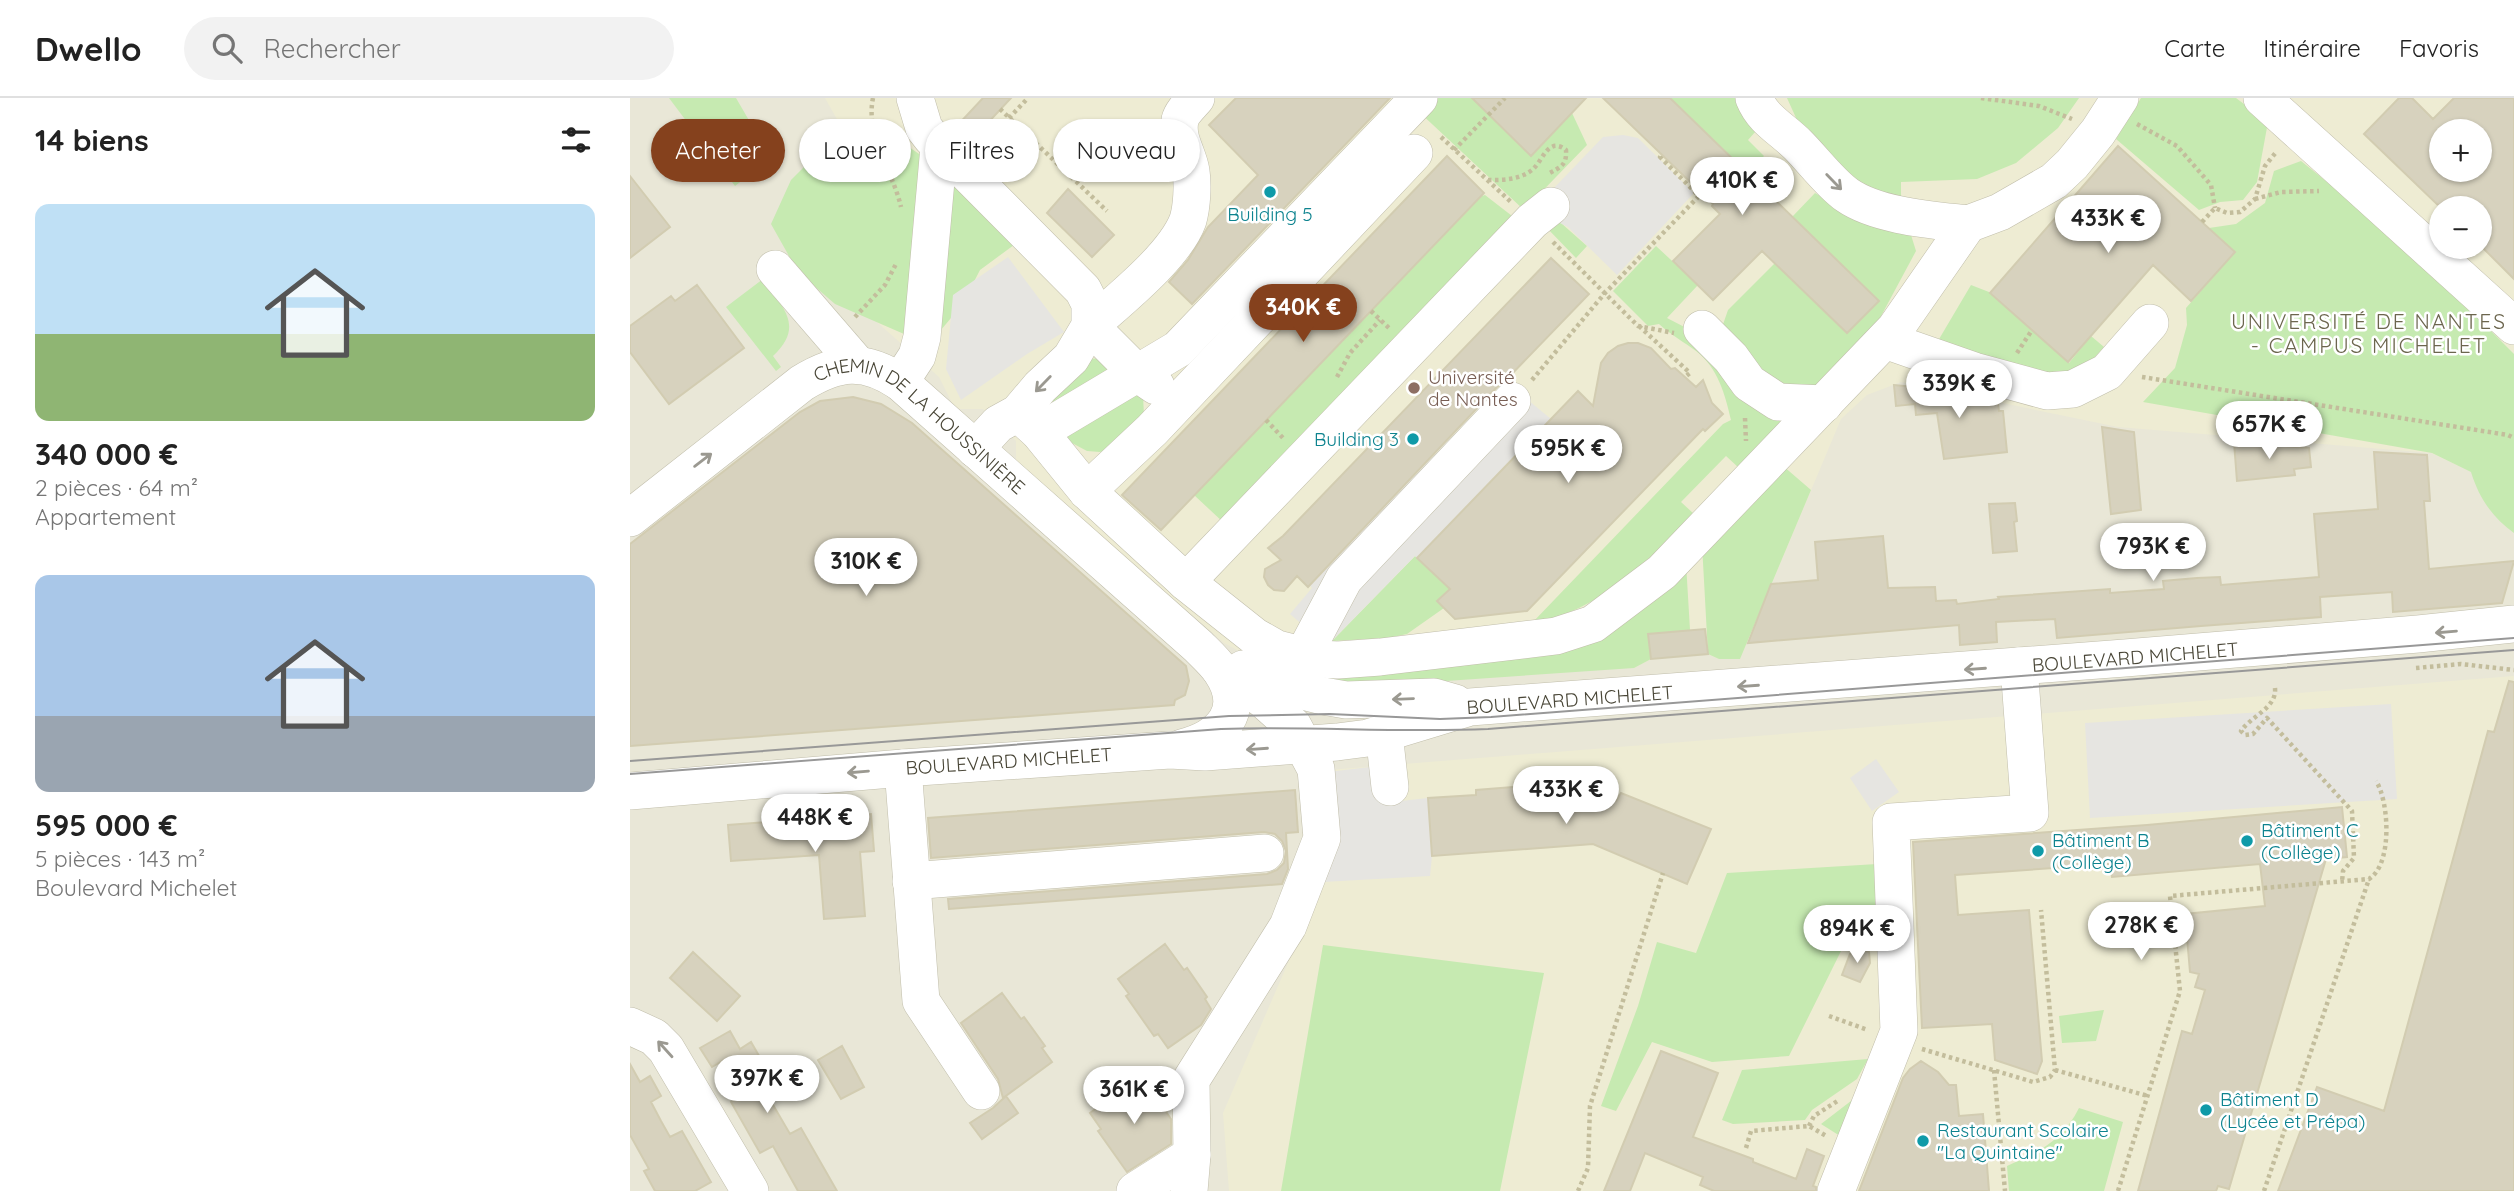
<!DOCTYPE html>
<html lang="fr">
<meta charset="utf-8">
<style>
:root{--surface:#fff;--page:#f2f2f2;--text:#222;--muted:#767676;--line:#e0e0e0;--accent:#85411d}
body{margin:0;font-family:Quicksand,sans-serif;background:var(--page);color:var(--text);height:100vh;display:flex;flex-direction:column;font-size:26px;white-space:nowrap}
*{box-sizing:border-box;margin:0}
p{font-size:23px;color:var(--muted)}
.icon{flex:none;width:38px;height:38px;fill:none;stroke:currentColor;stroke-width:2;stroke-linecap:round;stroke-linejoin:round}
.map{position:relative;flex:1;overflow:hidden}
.side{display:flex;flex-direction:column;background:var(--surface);width:630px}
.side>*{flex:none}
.hud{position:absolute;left:21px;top:21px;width:665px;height:63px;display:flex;gap:14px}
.tools{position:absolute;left:1799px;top:21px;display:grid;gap:14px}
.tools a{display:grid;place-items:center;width:63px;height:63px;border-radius:50%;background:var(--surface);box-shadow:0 2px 5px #0004;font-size:35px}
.price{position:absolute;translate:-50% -60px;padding:0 16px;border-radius:24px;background:#fff;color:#222;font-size:23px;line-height:46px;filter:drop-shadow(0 2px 4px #0008)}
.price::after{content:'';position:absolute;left:50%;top:42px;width:21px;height:16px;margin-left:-10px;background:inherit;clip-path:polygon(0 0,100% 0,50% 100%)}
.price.current{background:var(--accent);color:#fff}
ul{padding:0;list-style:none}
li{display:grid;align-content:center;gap:14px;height:371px;padding:0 35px}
li span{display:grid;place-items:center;height:217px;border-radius:14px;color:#555}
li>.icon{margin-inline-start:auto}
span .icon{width:126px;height:126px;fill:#fffc;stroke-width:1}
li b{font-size:30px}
h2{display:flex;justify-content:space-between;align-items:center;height:84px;padding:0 35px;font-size:30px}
.tag{padding:0 24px;border-radius:32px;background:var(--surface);box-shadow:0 2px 5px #0004;font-size:24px;line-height:63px}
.tag.current{background:var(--accent);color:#fff}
header{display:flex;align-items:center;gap:42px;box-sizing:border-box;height:98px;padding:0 35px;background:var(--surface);border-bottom:2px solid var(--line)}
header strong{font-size:33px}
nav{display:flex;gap:38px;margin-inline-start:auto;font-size:24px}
.search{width:490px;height:63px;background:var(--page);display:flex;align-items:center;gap:18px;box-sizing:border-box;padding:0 24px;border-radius:38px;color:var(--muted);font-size:26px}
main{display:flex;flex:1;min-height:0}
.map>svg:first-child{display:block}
.residential{fill:#e9e7d7;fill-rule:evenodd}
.education{fill:#eeecd3;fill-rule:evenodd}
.green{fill:#c6eab1}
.parking{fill:#e6e5e1}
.building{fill:#d7d2be;stroke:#d2ccb1;stroke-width:2;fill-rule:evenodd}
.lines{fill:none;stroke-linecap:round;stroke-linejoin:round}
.minor-casing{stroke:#c1beab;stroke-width:38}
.path{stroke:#c3bd9c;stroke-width:4.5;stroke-dasharray:3.5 3.5;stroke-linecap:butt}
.minor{stroke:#fff;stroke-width:37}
.tram{stroke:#989898;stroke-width:2}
.oneway{stroke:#9b9991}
.culture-dot{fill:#0f9aa8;stroke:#fff;stroke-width:2.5}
.education-dot{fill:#8d6e63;stroke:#fff;stroke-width:2.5}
.labels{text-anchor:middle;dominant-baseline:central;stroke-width:5;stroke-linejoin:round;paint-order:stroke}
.culture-label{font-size:19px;fill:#0d838f;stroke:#fff;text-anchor:start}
.education-label{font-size:19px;fill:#785e54;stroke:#fff;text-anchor:start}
.street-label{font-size:19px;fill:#494637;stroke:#fff}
.neighbourhood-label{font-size:21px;letter-spacing:2px;fill:#6c664e;stroke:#fff}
</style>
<header>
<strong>Dwello</strong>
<div class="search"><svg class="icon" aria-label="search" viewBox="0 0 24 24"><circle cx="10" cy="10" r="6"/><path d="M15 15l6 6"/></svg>Rechercher</div>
<nav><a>Carte</a><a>Itinéraire</a><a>Favoris</a></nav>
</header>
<main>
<section class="side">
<h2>14 biens<svg class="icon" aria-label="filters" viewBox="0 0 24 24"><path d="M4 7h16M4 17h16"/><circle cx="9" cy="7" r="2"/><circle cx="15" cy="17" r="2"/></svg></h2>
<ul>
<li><span style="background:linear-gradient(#bfe0f5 60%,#8fb573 0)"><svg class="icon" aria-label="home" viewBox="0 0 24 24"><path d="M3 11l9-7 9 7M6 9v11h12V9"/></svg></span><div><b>340 000 €</b><p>2 pièces · 64 m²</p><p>Appartement</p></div></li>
<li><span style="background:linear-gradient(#a9c7e8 65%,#9aa5b1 0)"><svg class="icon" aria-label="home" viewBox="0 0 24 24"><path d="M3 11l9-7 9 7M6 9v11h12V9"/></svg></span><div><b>595 000 €</b><p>5 pièces · 143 m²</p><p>Boulevard Michelet</p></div></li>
</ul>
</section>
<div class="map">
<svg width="1884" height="1093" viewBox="0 0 1884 1093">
<rect width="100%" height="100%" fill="#f5f4e9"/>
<path class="residential" d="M0,0H1884V1093H0ZM1811,33H1850V72H1811ZM1811,110H1850V149H1811Z"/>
<path class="education" d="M195,0H1884V394L1801,355L1488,329L1271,284L1237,297L1211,321L1110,561H1089L1077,556L1063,557L1021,561L1004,570L622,560L594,545L386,364V343L353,311H325L309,279L248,225L185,154L225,53ZM1811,33H1850V72H1811ZM1811,110H1850V149H1811Z
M1884,578V1093H599L593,1015L693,784L698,672Z"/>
<path class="green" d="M39,0H106L141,60L105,88Z
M799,0H842L901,57L942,15L957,47L894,112L787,12Z
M1040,0H1108L1126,33L1118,42L1134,58L1117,75Z
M1157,0H1449L1428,30L1386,65L1347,81L1271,84V101L1209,77L1172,33Z
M1511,0H1606L1638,24L1627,84L1613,102L1590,104L1569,112L1486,41Z
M260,36L324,80L388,144L350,172L332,207L305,239L274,236L205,206L168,174L141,126L161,82L191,52Z
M1671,63L1774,146L1884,256V435C1862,419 1849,400 1841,374L1802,355L1513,304L1545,270L1557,227L1556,210L1605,154L1579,130L1606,126L1635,105L1644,73Z
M1185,95L1227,119L1281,137L1286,153L1243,233L1184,300H1153L1090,235L1098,212L1145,165L1216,235L1248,203L1162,119Z
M855,97L886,121L594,425L564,397L852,98Z
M919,125H931L957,148L946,160L915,128Z
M1026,148L1068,187L1037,220L1066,235L1159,316L1109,370L1096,358L1051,404L1064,416C1018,462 970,514 902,525L1093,326L1101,322C1095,296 1088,270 1066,253C1054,244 1041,237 1029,226L1018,228L983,193Z
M133,181C153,210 175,228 143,258L151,269L146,273L96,209Z
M1341,187L1359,194L1439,265L1461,238L1474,249L1444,282L1302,253Z
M471,260L491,267L422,307L423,294L460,261Z
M510,287L513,297L514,318L491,348L470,354L457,353L442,345L435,336Z
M1152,367L1181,392L1110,561H1089L1078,556L1072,446Z
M785,458L820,491L808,503L814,510L777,536L758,540L702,543Z
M1056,465L1060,532L1019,536L1021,561L1004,570L758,587L707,585L663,568L871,560Z
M1247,766L1244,843L1214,847L1159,958L1082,964L1022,944L986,1013L971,1008L1008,908L1027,844L1066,855L1097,775Z
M693,847L914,875L870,1093H651Z
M1474,912L1466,943L1432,945L1429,918Z
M1238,961L1227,981L1182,1012L1175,1022L1103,1026L1092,1022L1112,972Z
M1243,986L1218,1043L1191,1026Z
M1449,1010L1493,1024L1474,1093H1379L1377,1068C1408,1055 1433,1042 1449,1010Z"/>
<path class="parking" d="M993,37L1008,40L1064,95L987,177L938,129L930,125H919L900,115L973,39Z
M378,159L434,234L397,256L331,302L316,271L323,197Z
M875,283L921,321L787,460L785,458L697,548L660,516L682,490L680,487Z
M1761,606L1767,701L1460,720L1455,625Z
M1246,661L1269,694L1242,713L1220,680Z
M748,668L753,705L798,700L802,758L800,778L693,784L698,674Z"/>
<path class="building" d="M353,0H381L340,44L325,30Z
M606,0H760L562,206L539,184L558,162L578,129L628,77L579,27Z
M842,0H956L901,58Z
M973,0H1040L1249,203L1217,235L1132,153L1083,202L1043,163L1090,116L1082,108L1083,106Z
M1769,0H1782L1803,21L1824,0H1884V181L1850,147V110H1811L1734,36ZM1811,33H1850V72H1811Z
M1488,48L1605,154L1561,203L1523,167L1438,264L1360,195Z
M817,58L854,95L531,432L492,397Z
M0,78L40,129L0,160Z
M438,91L484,137L462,159L417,115Z
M921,160L959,196L875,283L867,289L678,489L667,478L654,493L644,492L638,487L634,479L635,471L651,462L638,450L653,438Z
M67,187L114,250L39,306L0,254V228L41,198L45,203Z
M998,245H1008L1021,250L1041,271L1045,270L1066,289L1073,282L1082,305L1093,316L1075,333L1073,331L897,513L825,521L807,503L820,491L787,460L948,293L963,308L971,265L978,255L988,248Z
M1264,287L1324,293V295L1368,305L1369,313H1373L1377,354L1314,361L1307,315L1286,317L1285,306L1266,308Z
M223,299L251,306L282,325L539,553L556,568L559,583L555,597L545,602L544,607L0,648V446L170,314L190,303Z
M1472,329L1504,334L1511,412L1481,416Z
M1604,344L1679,350L1681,369L1664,371L1665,377L1607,383Z
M1744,354L1797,357L1800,403H1794L1799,471L1884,463L1872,505L1763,514L1762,494L1690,499L1691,519L1571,528L1427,540L1425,521L1366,524L1367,544L1330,547L1329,527L1118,545L1141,486L1188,482L1185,444L1253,438L1258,490L1305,489L1306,503L1326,502L1327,506L1369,501L1368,499L1480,491V495L1534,491L1533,483L1567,480L1590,479L1591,487L1689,479L1684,416L1748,411Z
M1385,405L1387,423L1384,424L1387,453L1363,455L1359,406Z
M1075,531L1078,556L1021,561L1018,536Z
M1879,583L1884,584V1093H1648L1687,989L1754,1013L1858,633L1864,634Z
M907,687V692L955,689L956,698L986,703L991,695L1081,731L1057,786L963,746L802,758L798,700L846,697V692Z
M665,692L668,734L656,735L658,771L652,786L319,811L318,801L637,776L647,772L654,765L656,753L652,743L645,736L634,734L301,760L298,720Z
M1712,709L1717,759L1696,761L1599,1091L1588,1088L1586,1093H1508L1552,933L1562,936L1575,892L1565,889L1569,876L1560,874L1555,816L1635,808L1630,766L1482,779L1480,766L1325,777L1328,817L1399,812L1412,963L1407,976L1365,962L1362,926L1292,930L1283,744L1517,727Z
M241,716L244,753L230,754L235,818L194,821L189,757L101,763L98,727Z
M535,846L554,872L557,870L577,899L575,901L581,911L571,927L538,950L528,936L524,938L496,898L499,896L488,881Z
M1229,851L1239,854L1240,865L1230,884L1212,877L1220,856Z
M63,854L110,898L87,923L40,880Z
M372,895L391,921L394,919L415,948L412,950L422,964L373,1000L368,981L331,925Z
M100,933L110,951L121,944L143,982L132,988L160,1036L171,1030L207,1093H168L143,1048L130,1055L101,1004L114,997L104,980L94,962L82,969L70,950Z
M212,948L234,989L211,1001L188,962Z
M1031,953L1088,975L1063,1039L1123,1061V1064L1166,1081L1177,1051L1194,1058L1183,1088L1186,1089V1093H1084L1070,1087L1073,1079L1015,1055L1000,1093H974Z
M1291,963L1308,974L1319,987H1326L1329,1018L1353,1016L1359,1093H1229L1273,980L1280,971Z
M0,966L10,984L20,978L31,998L21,1004L31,1023L40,1039L52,1033L81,1084L65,1093H25L14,1073L19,1071L0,1037Z
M507,981L526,1008L530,1005L541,1021V1046L497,1074L468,1033L471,1031L460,1015Z
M376,998L388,1015L352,1041L340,1025L363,1010Z"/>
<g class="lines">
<g class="minor-casing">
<g id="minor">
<path d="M285,0L294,30L301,39L453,192L460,206V228L441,260L410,289L388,315L368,326L345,351"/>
<path d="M1124,0C1133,22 1151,30 1168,47C1183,62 1200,85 1217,97C1247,118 1303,122 1338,126"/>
<path d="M1632,0L1884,228"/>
<path d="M145,171L227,266"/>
<path d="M1072,231L1101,260L1119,285L1148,304L1194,306"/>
<path d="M1255,242L1344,273L1417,293L1443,291L1477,274L1520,225"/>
<path d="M270,284L287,258L292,239L309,49"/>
<path d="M526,288L507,275L460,228C489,202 545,158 558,122C562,108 563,87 561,73C558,55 546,41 550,22C552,14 561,6 566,0"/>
<path d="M388,315L409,334L457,393L556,484L624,538L647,551L687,561L708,562L750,559L926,538L963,526L1032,474L1265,231L1338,126L1370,114L1424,83L1442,66L1468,34L1490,0"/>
<path d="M409,334L548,251L789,0"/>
<path d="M457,393L522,332L784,55"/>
<path id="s1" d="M0,420L172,285C208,263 234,260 270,284L568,548C576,556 585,564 591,573C618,613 591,640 552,650"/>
<path d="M556,484L902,123L921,108"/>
<path d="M673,558L714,481L882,303"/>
<path d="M613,571L653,588L693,598L716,602L804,599L825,605"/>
<path d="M754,635L760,689"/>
<path d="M273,670L291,903L351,993"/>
<path id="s2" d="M0,693L273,670L540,652L575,654L707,644L738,640L840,609L1495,560L1788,536L1884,526"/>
<path d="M281,783L635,755"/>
<path d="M0,928L24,939L36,951L120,1093"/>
<path d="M505,1093L562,1057"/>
<path d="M559,1093L562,1057L561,982L658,828L692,740L686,671L663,628L634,602L590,571"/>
<path d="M1206,1093L1269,933L1261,724L1400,715L1389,568"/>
</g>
</g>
<path class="path" d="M243,0C235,38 263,73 271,109
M1351,0L1409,8L1442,21
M370,11L477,113
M379,20L398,0
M1507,26L1547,48L1581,87L1585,110
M811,39L881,104
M824,52L875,0
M858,82C873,82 889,82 902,72C913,63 918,38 936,52C937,68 930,69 918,76
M1142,99L1159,79
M1625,101L1651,94L1689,93
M1572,124L1585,110L1597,115L1610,114L1625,101L1635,68L1647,53
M923,144L1008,228L1044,235
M741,213L760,231
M225,219L255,187L266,166
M1009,228L1060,275L1055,279
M1387,255L1402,232
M707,279L720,255L750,222
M1512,279L1878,337L1884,340
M902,282L975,195L1069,98L1030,59L1032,56
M1115,320L1116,343
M636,322L653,340
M1786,570L1831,566L1884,572
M1645,590C1647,610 1621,618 1611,633L1615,637L1623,636L1637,620L1722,713L1724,760L1713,773L1712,784
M1199,918L1238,932
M1292,951L1403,984L1420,979L1425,972L1411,812
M1364,972L1375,1093
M1425,972L1518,998
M1179,1028L1184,1018L1209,1002
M1116,1050L1121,1033L1179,1028L1198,1039
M948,1093L958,1070L960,1008L1033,775
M1488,1093L1550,893L1540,798L1739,781C1763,766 1759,703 1746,683
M1634,1093L1739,781"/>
<use href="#minor" class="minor"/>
<path class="tram" d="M0,663L599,618L700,616L810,621L861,619L1884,540
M0,676L591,631C680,628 769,635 858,631L1884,552"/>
</g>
<defs><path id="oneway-shaft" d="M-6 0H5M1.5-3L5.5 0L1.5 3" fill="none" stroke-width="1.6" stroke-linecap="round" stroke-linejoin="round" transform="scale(1.75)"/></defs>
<g class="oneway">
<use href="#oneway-shaft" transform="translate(1204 84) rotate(46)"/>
<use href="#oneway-shaft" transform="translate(413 286) rotate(134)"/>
<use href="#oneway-shaft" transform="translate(73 362) rotate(-37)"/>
<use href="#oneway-shaft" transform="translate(1816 534) rotate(175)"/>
<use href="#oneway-shaft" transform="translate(1345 571) rotate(176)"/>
<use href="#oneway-shaft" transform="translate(1118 588) rotate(176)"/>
<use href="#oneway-shaft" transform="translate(773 601) rotate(178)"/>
<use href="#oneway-shaft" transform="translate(627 651) rotate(176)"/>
<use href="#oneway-shaft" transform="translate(228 674) rotate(175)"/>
<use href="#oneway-shaft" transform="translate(35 951) rotate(-132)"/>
</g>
<g class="culture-dot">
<circle cx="640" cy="94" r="7"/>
<circle cx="783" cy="341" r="7"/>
<circle cx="1617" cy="743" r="7"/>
<circle cx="1408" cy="753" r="7"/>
<circle cx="1576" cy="1012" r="7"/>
<circle cx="1293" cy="1043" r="7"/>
</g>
<circle class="education-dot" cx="784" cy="290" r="7"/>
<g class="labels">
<g class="culture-label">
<text x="640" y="116" text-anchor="middle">Building 5</text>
<text x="769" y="341" text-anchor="end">Building 3</text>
<text x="1631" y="732">Bâtiment C<tspan x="1631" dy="22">(Collège)</tspan></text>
<text x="1422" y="742">Bâtiment B<tspan x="1422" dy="22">(Collège)</tspan></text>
<text x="1590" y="1001">Bâtiment D<tspan x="1590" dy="22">(Lycée et Prépa)</tspan></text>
<text x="1307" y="1032">Restaurant Scolaire<tspan x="1307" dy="22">"La Quintaine"</tspan></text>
</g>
<g class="education-label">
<text x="798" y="279">Université<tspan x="798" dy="22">de Nantes</tspan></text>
</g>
<g class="street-label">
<text stroke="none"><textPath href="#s1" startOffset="360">CHEMIN DE LA HOUSSINIÈRE</textPath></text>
<text stroke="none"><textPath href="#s2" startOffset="1514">BOULEVARD MICHELET</textPath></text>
<text stroke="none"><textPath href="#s2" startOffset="947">BOULEVARD MICHELET</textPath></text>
<text stroke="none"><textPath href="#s2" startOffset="380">BOULEVARD MICHELET</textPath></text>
</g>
<g class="neighbourhood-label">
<text x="1739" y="223">UNIVERSITÉ DE NANTES<tspan x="1739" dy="24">- CAMPUS MICHELET</tspan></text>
</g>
</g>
</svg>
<div class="tools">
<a>+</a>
<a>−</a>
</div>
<b class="price" style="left:1112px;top:119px">410K €</b>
<b class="price" style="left:1478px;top:157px">433K €</b>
<b class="price current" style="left:673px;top:246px">340K €</b>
<b class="price" style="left:1329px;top:322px">339K €</b>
<b class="price" style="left:1639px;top:363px">657K €</b>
<b class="price" style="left:938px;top:387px">595K €</b>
<b class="price" style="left:1523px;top:485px">793K €</b>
<b class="price" style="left:236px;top:500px">310K €</b>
<b class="price" style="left:936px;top:728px">433K €</b>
<b class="price" style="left:185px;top:756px">448K €</b>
<b class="price" style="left:1511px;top:864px">278K €</b>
<b class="price" style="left:1227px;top:867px">894K €</b>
<b class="price" style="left:137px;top:1017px">397K €</b>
<b class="price" style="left:504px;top:1028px">361K €</b>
<div class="hud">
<a class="tag current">Acheter</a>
<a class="tag">Louer</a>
<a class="tag">Filtres</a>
<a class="tag">Nouveau</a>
</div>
</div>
</main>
